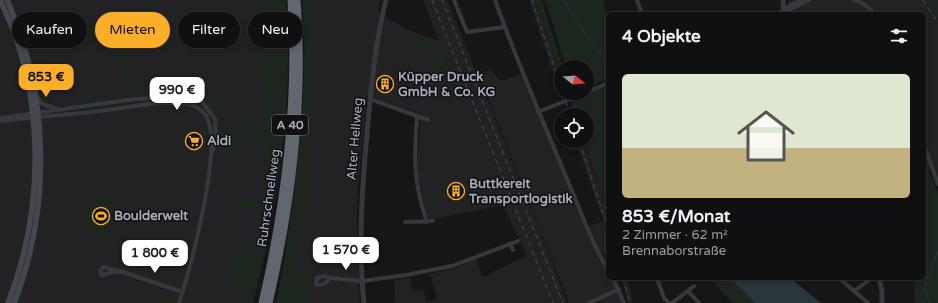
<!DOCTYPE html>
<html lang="de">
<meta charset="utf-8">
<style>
:root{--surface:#101012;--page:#1e1e20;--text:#f1f3f6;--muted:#9c9d9f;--line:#303032;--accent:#fbae2a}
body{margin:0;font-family:"Varela Round",sans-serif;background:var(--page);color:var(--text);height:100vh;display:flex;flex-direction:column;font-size:15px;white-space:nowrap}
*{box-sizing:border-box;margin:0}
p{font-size:13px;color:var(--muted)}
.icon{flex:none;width:22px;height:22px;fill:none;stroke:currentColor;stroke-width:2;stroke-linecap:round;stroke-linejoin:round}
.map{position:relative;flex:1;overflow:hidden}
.panel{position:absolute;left:606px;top:12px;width:320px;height:268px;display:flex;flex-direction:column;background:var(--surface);border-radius:6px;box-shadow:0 2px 6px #0003,0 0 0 1px var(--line)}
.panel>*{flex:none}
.top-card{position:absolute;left:12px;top:12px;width:380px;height:36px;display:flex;gap:8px}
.needle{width:26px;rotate:107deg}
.buttons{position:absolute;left:554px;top:60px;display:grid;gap:8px}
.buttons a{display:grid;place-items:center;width:40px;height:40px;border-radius:50%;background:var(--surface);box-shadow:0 2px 6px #0003,0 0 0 1px var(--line);font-size:20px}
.price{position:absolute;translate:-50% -34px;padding:0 9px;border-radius:8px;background:#fff;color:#222;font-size:13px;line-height:26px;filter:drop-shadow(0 1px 2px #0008)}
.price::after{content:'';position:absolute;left:50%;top:24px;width:12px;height:9px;margin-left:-6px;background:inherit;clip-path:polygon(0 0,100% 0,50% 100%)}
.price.on{background:var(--accent);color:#111}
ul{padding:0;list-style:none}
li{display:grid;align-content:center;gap:8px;height:212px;padding:0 16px}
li+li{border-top:1px solid var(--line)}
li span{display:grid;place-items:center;height:124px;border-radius:6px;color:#555}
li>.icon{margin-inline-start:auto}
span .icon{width:72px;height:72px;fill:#fffc;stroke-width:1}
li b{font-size:17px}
h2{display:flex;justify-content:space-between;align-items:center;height:48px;padding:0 16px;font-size:17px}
.tag{padding:0 14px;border-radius:18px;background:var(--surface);box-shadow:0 2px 6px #0003,0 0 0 1px var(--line);font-size:14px;line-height:36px}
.tag.on{background:var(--accent);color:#111}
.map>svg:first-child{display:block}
.built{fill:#222225}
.green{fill:#1d261e}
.water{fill:#2b353c}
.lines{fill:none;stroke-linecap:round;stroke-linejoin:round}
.stream{stroke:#2b353c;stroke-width:1}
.minor{stroke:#36383d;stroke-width:4}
.tertiary{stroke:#36383d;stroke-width:5}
.secondary{stroke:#44474d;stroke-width:5.5}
.motorway{stroke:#62666e;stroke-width:7}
.rail{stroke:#494c52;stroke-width:1;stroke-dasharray:5 4;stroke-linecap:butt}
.labels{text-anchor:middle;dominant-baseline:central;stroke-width:3;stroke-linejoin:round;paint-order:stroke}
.shield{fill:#111113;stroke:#7a7e86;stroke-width:1}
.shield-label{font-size:12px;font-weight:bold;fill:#a7adb8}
.poi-label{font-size:13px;font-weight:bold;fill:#a7adb8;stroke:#111113;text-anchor:start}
.street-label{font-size:13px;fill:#a7adb8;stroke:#111113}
</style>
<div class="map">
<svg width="938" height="303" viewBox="0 0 938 303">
<rect width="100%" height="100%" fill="#161618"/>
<path class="built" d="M0,0H263L268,134L264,189L246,303H14L30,256L42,172L27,240L7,303L0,302Z
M302,0H381L378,13L411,31L408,37L428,56L451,96L458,91L423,0H447L539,228L567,303H395L394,280L410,278L413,291L423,289L427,302L437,299L430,274L452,269L476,259L483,277L527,256L503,205L429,220L423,201L418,179L417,160L421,115L367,95L357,196V236L360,303H276L288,244L301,139L305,59Z
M529,0H536L561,73V93H568V95L569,96L562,99Z
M788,0H925L938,20V182L931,168L924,172V14H789Z
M490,70L501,81L523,73L587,227L603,221L608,237V251L599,257L608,270V278H613L624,303H569L478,73Z
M576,141H583L608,215V235Z
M622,278H627L633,303H628Z"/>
<path class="green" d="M99,0H103L135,78L140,86L147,89V94L136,95L135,94Z
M262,0H286C294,102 278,204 253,303H244L229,259L231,254L211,232L212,227L221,235L234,252L239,253L240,248L251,250L258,212L224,206L229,205V202L242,204L243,200L258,201L259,197L262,198L265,152L260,151V147L251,144L253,143C249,133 235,125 227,137C224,141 224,148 223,153L218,152L221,129L223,127C236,127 258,132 260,113C261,105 260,99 264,91Z
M302,0H314V91L305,185L310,187L292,271L312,275L314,288H306L305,303H276C283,273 287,243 291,213C301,142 308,72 302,0Z
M536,0H542L543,4L563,67H561V73Z
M545,0H603L608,18V79L587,88V67H566Z
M925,0H938V20L926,3Z
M257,4L258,5L260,75L258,52L254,48H245L243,45L258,39L256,33L258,32L253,18L258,16L255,9L258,8L256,5H253Z
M25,26L43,96L46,99L53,102L113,96L120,90V73L123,83L122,93L116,97L108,99L56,105L46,103L38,93L22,27Z
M411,31L439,41L458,92L450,96L428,56L407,37Z
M231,58L232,61L205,72L204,69Z
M203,69L204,72L188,80L186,84L187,88L171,86L172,82Z
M608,83V215L584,141H587V115H575L570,99Z
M149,89L211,94L216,111L207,102L194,96L149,94Z
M240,92H246L250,96V108L248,113L230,116H218L212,94H237L219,102L224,115L249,105L244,92Z
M181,99C198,101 204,106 213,119C208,117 205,110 200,107C184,97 160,103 143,104L139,102L140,100Z
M132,101L122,105L46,116L45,113Z
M254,107H257C257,115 254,123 244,123L243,119L252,114Z
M141,110L140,140L142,143L204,159V154L207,153L205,167V162L139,143L140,120L137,119L138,111Z
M236,138L243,139L246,142L245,155L240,156V153L230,151H233L234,143L232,142Z
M133,165H135L127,193L195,213L199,198L197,217L124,196Z
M928,169L938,193V303H915L913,278H924V172Z
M94,193L120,200L109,238L83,231Z
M709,278H730L755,303H733Z
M104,279L109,280L104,295L101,294L98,300L106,303L96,302Z
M168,291L177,295L175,303L164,301Z"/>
<path class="water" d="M730,278H790L821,303H755Z"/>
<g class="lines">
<path class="stream" d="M563,0L588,38L608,62
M930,303L925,290L926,281L938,251"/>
<path class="minor" d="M454,0L467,32L505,27
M495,0C517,62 544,123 569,184C582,213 591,243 608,270
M637,0L642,14
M854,0L862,3L876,14
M784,10L790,5L805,0
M774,14L791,9L809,0
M587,92L608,83
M37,97L42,104L57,109
M370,99L428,120
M538,112L585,93
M417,117C414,158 413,182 427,222
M0,118L135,99L187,97L203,103L215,119L216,138L212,153
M0,121C33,117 66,115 99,111C127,108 159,100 187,104C193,105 199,108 203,112C228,134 189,272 179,303
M924,145L938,184
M405,222L433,221
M510,243L513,250
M103,267L123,272H112L102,275L100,271Z
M123,272L183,292
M324,276L330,278C327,283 322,286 316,284L317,278Z
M330,278L362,281L406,275L452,266L518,241
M613,278L624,303
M657,278L664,298L669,303
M839,278L868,303
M688,291L699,303
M854,291L872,278
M589,303L619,289
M672,303L694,286"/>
<path class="tertiary" d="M783,0L784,14
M879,278L882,291V303
M364,303C358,246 362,190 367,133C371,88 375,44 386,0"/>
<path class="secondary" d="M0,0C46,93 45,208 8,303
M7,0C49,94 52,207 14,303"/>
<path class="motorway" d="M262,303C285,204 298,102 291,0
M269,303C292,204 305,101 297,0"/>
<path class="rail" d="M432,0L553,303
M442,0L563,303
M532,0L561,88
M923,0L938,22
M563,93L570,115
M579,141L608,228
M623,278L630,303"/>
</g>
<defs>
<g id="building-ring" transform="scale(0.9)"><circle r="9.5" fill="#111113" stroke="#fbae2a" stroke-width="1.5"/><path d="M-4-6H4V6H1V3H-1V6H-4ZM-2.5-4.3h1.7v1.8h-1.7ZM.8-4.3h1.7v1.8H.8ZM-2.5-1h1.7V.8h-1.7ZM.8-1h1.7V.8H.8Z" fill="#fbae2a"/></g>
<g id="supermarket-ring" transform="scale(0.9)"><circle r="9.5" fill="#111113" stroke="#fbae2a" stroke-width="1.5"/><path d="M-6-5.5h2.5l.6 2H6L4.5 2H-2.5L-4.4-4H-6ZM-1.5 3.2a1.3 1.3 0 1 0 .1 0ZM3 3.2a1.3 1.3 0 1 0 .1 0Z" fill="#fbae2a"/></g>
<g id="stadium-ring" transform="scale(0.9)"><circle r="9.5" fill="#111113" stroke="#fbae2a" stroke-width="1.5"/><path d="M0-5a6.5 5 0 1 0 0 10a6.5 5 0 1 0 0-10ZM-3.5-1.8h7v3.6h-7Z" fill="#fbae2a"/></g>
</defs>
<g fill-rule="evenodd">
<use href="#building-ring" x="385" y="84"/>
<use href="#supermarket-ring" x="194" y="141"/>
<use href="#building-ring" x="456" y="191"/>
<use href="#stadium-ring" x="101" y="216"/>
</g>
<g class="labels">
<rect class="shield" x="272" y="115" width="36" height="20" rx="3"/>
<g class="shield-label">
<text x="290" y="125">A 40</text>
</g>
<g class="poi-label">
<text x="398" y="77">Küpper Druck<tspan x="398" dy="15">GmbH &amp; Co. KG</tspan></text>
<text x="207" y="141">Aldi</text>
<text x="469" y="184">Buttkereit<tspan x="469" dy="15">Transportlogistik</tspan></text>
<text x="114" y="216">Boulderwelt</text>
</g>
<g class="street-label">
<text transform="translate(355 139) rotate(-85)">Alter Hellweg</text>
<text transform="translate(269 198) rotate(-82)">Ruhrschnellweg</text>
</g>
</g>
</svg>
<div class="buttons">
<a><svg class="needle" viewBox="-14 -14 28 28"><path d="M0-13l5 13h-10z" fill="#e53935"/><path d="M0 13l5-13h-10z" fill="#9c9d9f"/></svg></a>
<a><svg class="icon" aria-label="locate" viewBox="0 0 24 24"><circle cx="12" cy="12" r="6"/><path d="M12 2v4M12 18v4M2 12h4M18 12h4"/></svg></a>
</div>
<b class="price on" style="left:46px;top:98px">853 €</b>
<b class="price" style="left:177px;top:111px">990 €</b>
<b class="price" style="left:346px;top:271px">1 570 €</b>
<b class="price" style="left:155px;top:274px">1 800 €</b>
<div class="top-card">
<a class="tag">Kaufen</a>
<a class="tag on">Mieten</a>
<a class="tag">Filter</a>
<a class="tag">Neu</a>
</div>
<section class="panel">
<h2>4 Objekte<svg class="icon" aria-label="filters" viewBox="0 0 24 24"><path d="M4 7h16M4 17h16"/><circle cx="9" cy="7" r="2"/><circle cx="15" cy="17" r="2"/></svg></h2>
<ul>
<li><span style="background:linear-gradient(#dfe7d0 60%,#c2b280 0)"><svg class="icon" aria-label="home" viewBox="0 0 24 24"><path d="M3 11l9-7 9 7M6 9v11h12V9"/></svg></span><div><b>853 €/Monat</b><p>2 Zimmer · 62 m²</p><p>Brennaborstraße</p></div></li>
</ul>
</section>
</div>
